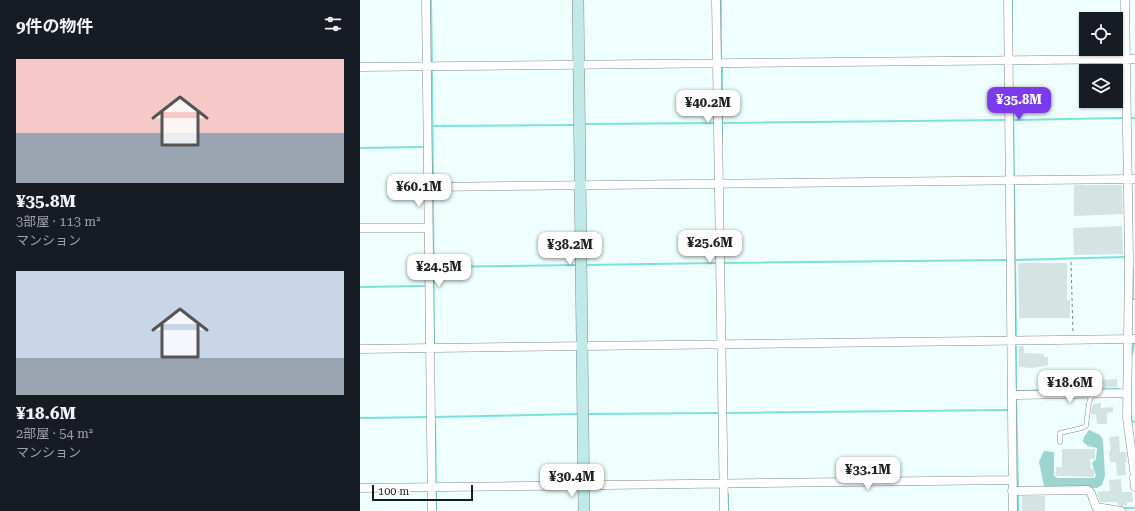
<!DOCTYPE html>
<html lang="ja">
<meta charset="utf-8">
<style>
:root{--surface:#171b24;--page:#242831;--text:#f1f3f6;--muted:#9ea1a6;--accent:#7c3aed}
body{margin:0;font-family:"Roboto Serif","Noto Sans JP",serif;background:var(--page);color:var(--text);height:100vh;display:flex;flex-direction:column;font-size:15px;white-space:nowrap}
*{box-sizing:border-box;margin:0}
p{font-size:13px;color:var(--muted)}
.icon{flex:none;width:22px;height:22px;fill:none;stroke:currentColor;stroke-width:2;stroke-linecap:round;stroke-linejoin:round}
.map{position:relative;flex:1;overflow:hidden}
.drawer{display:flex;flex-direction:column;background:var(--surface);width:360px}
.drawer>*{flex:none}
.fabs{position:absolute;left:719px;top:12px;display:grid;gap:8px}
.fabs a{display:grid;place-items:center;width:44px;height:44px;border-radius:0px;background:var(--surface);box-shadow:0 1px 3px #0004;font-size:20px}
.scale{position:absolute;left:12px;bottom:10px;width:101px;box-sizing:border-box;padding-left:4px;border:2px solid #151b1a;border-top:0;font-size:11px;line-height:14px;white-space:nowrap;color:#151b1a;-webkit-text-stroke:3px #fff;paint-order:stroke}
.price{position:absolute;translate:-50% -34px;padding:0 9px;border-radius:8px;background:#fff;color:#222;font-size:13px;line-height:26px;filter:drop-shadow(0 1px 2px #0008)}
.price::after{content:'';position:absolute;left:50%;top:24px;width:12px;height:9px;margin-left:-6px;background:inherit;clip-path:polygon(0 0,100% 0,50% 100%)}
.price.on{background:var(--accent);color:#fff}
ul{padding:0;list-style:none}
li{display:grid;align-content:center;gap:8px;height:212px;padding:0 16px}
li span{display:grid;place-items:center;height:124px;border-radius:0px;color:#555}
li>.icon{margin-inline-start:auto}
span .icon{width:72px;height:72px;fill:#fffc;stroke-width:1}
li b{font-size:17px}
h2{display:flex;justify-content:space-between;align-items:center;height:48px;padding:0 16px;font-size:17px}
main{display:flex;flex:1;min-height:0}
.map>svg:first-child{display:block}
.green{fill:#9cd5d0}
.lines{fill:none;stroke-linecap:round;stroke-linejoin:round}
.stream{stroke:#7ce1d8;stroke-width:2}
.building{fill:#d4e4e2}
.lane-casing{stroke:#7e8d8c;stroke-width:5}
.street-casing{stroke:#7e8d8c;stroke-width:9}
.secondary-casing{stroke:#7e8d8c;stroke-width:12}
.path{stroke:#7c8786;stroke-width:1;stroke-dasharray:3 3;stroke-linecap:butt}
.lane{stroke:#fff;stroke-width:4}
.street{stroke:#fff;stroke-width:8}
.secondary{stroke:#c1e9e7;stroke-width:11}
</style>
<main>
<section class="drawer">
<h2>9件の物件<svg class="icon" aria-label="filters" viewBox="0 0 24 24"><path d="M4 7h16M4 17h16"/><circle cx="9" cy="7" r="2"/><circle cx="15" cy="17" r="2"/></svg></h2>
<ul>
<li><span style="background:linear-gradient(#f6c9c9 60%,#9aa5b1 0)"><svg class="icon" aria-label="home" viewBox="0 0 24 24"><path d="M3 11l9-7 9 7M6 9v11h12V9"/></svg></span><div><b>¥35.8M</b><p>3部屋 · 113 m²</p><p>マンション</p></div></li>
<li><span style="background:linear-gradient(#c9d6e8 70%,#9aa5b1 0)"><svg class="icon" aria-label="home" viewBox="0 0 24 24"><path d="M3 11l9-7 9 7M6 9v11h12V9"/></svg></span><div><b>¥18.6M</b><p>2部屋 · 54 m²</p><p>マンション</p></div></li>
</ul>
</section>
<div class="map">
<svg width="775" height="511" viewBox="0 0 775 511">
<rect width="100%" height="100%" fill="#eefffd"/>
<path class="green" d="M729,430L740,435L743,440L745,476L742,485L737,488L689,489L684,486L679,462L684,451L694,452V476L698,478H734L736,476L732,463L736,459L737,448L728,446L723,442L724,437Z"/>
<g class="lines">
<path class="stream" d="M71,0L72,64
M361,0V60
M652,0V36
M362,67V142
M72,69L73,184
M653,103L654,177
M770,118H775
M652,120L763,118
M360,123L646,120
M223,124L356,123
M73,126L215,125
M0,148L65,147
M654,183L656,337
M73,190L74,345
M655,260L764,257
M364,263L647,260
M225,265L357,263
M73,267L217,265
M773,269V299H775
M0,287L66,286
M656,343V390
M772,355L774,342
M656,391L759,389
M656,397L658,487
M365,413L648,410
M227,414L359,413
M771,415L772,421L775,422
M74,417L218,414
M0,418L69,417
M75,422L76,483
M76,491V511
M368,494V511
M658,494V511
M761,508H774"/>
</g>
<path class="building" d="M714,185H762L763,214L714,216Z
M762,226L763,254L714,255L713,228Z
M658,263H707V300H710V318H659Z
M659,346H664V353L684,354V357H688V365L672,368L659,367Z
M757,379V387L743,388V380Z
M741,403V408L753,407V412L747,413V424H737L736,414H731L733,404Z
M759,436L760,452H766L767,462H765L766,475L757,476L756,462H750L749,451H751L749,437Z
M702,449H735V459H730L731,469H734V477L696,476V467H702Z
M761,479L762,492H772L773,502H767V505L762,506L758,505L757,502H740L737,492L750,491L749,480Z
M662,496H685V511H662Z"/>
<g class="lines">
<g class="lane-casing">
<path id="lane" d="M700,442V433L722,428L726,426L729,403L732,394"/>
</g>
<g class="street-casing">
<path id="street" d="M66,0L72,511
M356,0L364,511
M648,0L653,511
M765,0L769,258L767,417L775,478
M0,67L775,59
M69,187L775,179
M0,228H68
M0,349L775,339
M652,395L767,393
M774,478L775,487
M0,488L652,480
M652,491L728,490L731,493L736,507L761,511"/>
</g>
<g class="secondary-casing">
<path id="secondary" d="M218,0L224,511"/>
</g>
<path class="path" d="M711,262L713,333"/>
<use href="#lane" class="lane"/>
<use href="#street" class="street"/>
<use href="#secondary" class="secondary"/>
</g>
</svg>
<div class="fabs">
<a><svg class="icon" aria-label="locate" viewBox="0 0 24 24"><circle cx="12" cy="12" r="6"/><path d="M12 2v4M12 18v4M2 12h4M18 12h4"/></svg></a>
<a><svg class="icon" aria-label="layers" viewBox="0 0 24 24"><path d="M12 4l9 5-9 5-9-5zM3 14l9 5 9-5"/></svg></a>
</div>
<div class="scale">100 m</div>
<b class="price on" style="left:659px;top:121px">¥35.8M</b>
<b class="price" style="left:348px;top:124px">¥40.2M</b>
<b class="price" style="left:59px;top:208px">¥60.1M</b>
<b class="price" style="left:350px;top:264px">¥25.6M</b>
<b class="price" style="left:210px;top:266px">¥38.2M</b>
<b class="price" style="left:79px;top:288px">¥24.5M</b>
<b class="price" style="left:710px;top:404px">¥18.6M</b>
<b class="price" style="left:508px;top:491px">¥33.1M</b>
<b class="price" style="left:212px;top:498px">¥30.4M</b>
</div>
</main>
